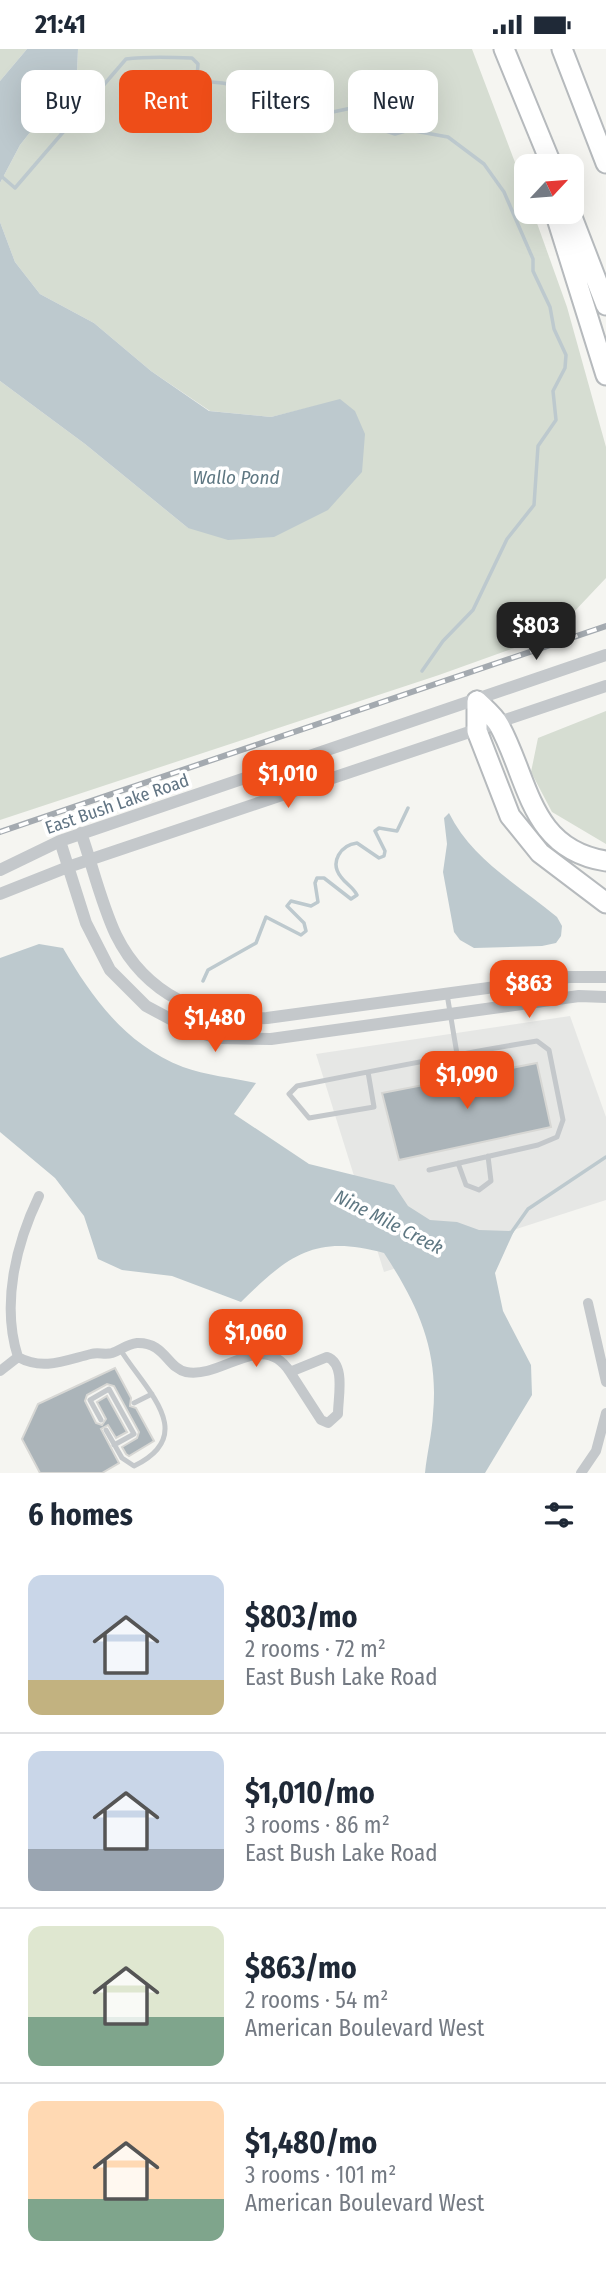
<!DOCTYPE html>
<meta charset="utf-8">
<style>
:root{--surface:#fff;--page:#f2f2f3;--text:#1f2937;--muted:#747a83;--line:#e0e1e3;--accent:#ee4d18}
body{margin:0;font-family:"Fira Sans Condensed",sans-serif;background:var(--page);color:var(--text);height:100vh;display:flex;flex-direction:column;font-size:26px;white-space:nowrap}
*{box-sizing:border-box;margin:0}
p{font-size:23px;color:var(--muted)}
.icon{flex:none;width:38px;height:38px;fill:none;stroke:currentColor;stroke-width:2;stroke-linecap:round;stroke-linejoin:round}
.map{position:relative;height:1424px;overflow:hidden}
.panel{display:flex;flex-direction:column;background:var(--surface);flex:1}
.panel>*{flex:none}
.banner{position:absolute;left:21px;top:21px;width:565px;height:63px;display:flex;gap:14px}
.needle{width:46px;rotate:64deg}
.buttons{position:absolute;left:514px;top:105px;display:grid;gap:14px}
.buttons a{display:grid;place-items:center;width:70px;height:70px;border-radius:14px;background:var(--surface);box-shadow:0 7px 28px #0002;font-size:35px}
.price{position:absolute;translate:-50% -60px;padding:0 16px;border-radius:14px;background:var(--accent);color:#fff;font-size:23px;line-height:46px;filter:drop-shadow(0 2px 4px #0008)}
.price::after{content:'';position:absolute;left:50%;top:42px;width:21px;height:16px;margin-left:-10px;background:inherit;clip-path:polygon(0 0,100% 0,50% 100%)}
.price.selected{background:#222;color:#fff}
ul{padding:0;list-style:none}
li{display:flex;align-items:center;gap:21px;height:175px;padding:0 28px}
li+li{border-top:2px solid var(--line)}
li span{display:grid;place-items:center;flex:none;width:196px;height:140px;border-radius:14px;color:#555}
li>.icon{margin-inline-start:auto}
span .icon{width:84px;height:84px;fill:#fffc;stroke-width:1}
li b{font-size:30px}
h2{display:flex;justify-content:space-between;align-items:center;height:84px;padding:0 28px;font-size:30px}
.tag{padding:0 24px;border-radius:14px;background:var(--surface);box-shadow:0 7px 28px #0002;font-size:24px;line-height:63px}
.tag.selected{background:var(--accent);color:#fff}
.status{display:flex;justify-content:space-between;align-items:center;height:49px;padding:0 35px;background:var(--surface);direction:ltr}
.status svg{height:19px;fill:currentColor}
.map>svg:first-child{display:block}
.built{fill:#e6e7e5}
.green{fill:#d6ddd2}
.water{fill:#bdc9ce}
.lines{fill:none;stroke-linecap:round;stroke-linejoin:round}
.stream{stroke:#bdc9ce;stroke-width:3.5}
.building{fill:#abb4b9;stroke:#d7d7d4;stroke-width:2}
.motorway-casing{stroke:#b6babd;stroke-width:23}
.service{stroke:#c4c8cb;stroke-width:5}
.minor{stroke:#c4c8cb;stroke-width:10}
.tertiary{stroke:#c4c8cb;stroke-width:12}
.motorway{stroke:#fff;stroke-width:19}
.rail-casing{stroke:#a4aab0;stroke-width:6}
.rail{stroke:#fff;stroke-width:3.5;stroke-dasharray:10;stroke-linecap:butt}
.labels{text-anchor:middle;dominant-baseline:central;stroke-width:7;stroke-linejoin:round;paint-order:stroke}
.street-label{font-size:18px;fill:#627584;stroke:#fff}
.water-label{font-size:19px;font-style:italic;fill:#5e7782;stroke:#fff}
</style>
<div class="status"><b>21:41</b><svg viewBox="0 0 49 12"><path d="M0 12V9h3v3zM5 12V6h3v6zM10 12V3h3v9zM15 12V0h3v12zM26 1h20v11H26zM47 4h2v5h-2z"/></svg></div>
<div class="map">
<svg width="606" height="1424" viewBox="0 0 606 1424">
<rect width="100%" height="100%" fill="#f5f5f1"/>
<path class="built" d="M570,967L606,1068V1151L384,1223L316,1005Z"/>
<path class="green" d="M0,0H27L0,32Z
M78,0H472L527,145V163H533L567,258L606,398V529L553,585L439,626L0,771V332L85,395L188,479L340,351L271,368L210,362L151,322L94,274L40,245L15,213L0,173V134L20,96L77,24Z
M606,662V795L552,763L531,723L538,689Z"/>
<path class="water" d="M27,0H78L77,24L20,96L0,134V32Z
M0,173L15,213L40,245L94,274L151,322L209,362L271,368L340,350L355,362L365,385L362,423L328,461L274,488L228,491L188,479L85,395L0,332Z
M449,764C472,811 519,836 557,868L562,877L561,887L556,894L542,897L474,899L460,891L454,883L443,823L447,795L444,769Z
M39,895L63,899C92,949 126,996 183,1018C205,1026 233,1029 256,1034L234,1065L309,1115L394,1136L408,1157L430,1171L457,1173L479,1181L514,1182L495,1224L503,1262L531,1316L532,1346L485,1424H425C427,1404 432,1385 433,1365C439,1301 418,1256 384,1204C315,1185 289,1206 241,1253L172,1227L122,1221L98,1210L84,1167L55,1129L0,1083V909Z"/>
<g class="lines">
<path class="stream" d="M0,126L15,139L126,10C147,7 171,8 192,9L198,15L197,29C209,36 222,31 234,37C241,40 245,48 252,50C265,53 278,49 290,54L294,66L304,69L366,56L378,66L386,82L395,85L409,81L448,88L484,115L504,143L533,210V222L550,258L554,280L566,306L565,319L553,342L556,371L538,397L534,456L507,490L473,561L443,592L422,622
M203,932L208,921L256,894L266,868L301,886L306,882L304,874L287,857L291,852L311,857L318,853L315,834L317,829H324L351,850L357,846C353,838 346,835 341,828C329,813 341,796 357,794L379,809L384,807L385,802L375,782L379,779L397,782L408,759
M511,1184L528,1160L606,1108"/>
</g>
<path class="building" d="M537,1014L551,1078L399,1111L382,1044Z
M115,1319L131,1349L130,1357L136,1359L154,1392L129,1407L126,1405L122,1398L137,1389L139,1383L114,1337L107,1335L87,1346L85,1352L96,1374L102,1376L106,1370L97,1353L107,1347L127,1383L116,1389L108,1376L101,1380L119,1414L102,1424H40L22,1390L38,1355Z"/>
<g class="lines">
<g class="motorway-casing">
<path id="motorway" d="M504,0L552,117
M562,0L606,114
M555,163L606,326
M570,163L606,256
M477,652V682L510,767L540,804L606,854
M477,652C484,659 494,667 499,676C529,730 529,800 606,812"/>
</g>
<path class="service" d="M447,945L457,1005
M368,1023L374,1058L309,1069L289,1045L297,1037C377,1021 457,1005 537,992L549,1001L563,1071L557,1088L538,1096L429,1121
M458,1114L466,1136L479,1141L491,1132L488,1107
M134,1354L152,1345
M101,1371L90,1351L109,1340L134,1385L114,1396
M106,1381L122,1409L134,1417C200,1385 144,1340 120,1300"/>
<path class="minor" d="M588,1254L606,1333
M18,1308C43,1322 66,1311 91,1305C98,1303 105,1306 112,1304C121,1301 127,1295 137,1294C165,1293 167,1319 186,1323C223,1330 262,1280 290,1323L321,1371L328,1374L338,1365C338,1348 346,1315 327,1308L290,1323
M18,1308C1,1255 16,1195 39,1147
M0,1322L18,1308
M581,1424L596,1402L606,1364"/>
<path class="tertiary" d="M81,784C93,818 101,854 116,886C145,945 204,973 267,969L569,928H606
M60,792L86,874L110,921L146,957L191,981L218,989L271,990L579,947L606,948
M0,821L60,792L606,606
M0,845L68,818L606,637"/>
<use href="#motorway" class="motorway"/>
<g class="rail-casing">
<path id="rail" d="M0,783L606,577"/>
</g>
<use href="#rail" class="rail"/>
</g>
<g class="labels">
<g class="street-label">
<text transform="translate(117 755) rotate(-19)">East Bush Lake Road</text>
</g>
<g class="water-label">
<text x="236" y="428">Wallo Pond</text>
<text transform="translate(389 1173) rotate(27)">Nine Mile Creek</text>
</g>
</g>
</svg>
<div class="buttons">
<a><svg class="needle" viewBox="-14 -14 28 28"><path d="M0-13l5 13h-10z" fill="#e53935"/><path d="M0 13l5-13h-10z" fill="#747a83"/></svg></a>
</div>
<b class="price selected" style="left:536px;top:613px">$803</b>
<b class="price" style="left:288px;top:761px">$1,010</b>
<b class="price" style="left:529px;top:971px">$863</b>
<b class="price" style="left:215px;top:1005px">$1,480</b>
<b class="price" style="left:467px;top:1062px">$1,090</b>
<b class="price" style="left:256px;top:1320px">$1,060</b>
<div class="banner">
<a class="tag">Buy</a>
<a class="tag selected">Rent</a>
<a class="tag">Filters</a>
<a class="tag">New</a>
</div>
</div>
<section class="panel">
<h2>6 homes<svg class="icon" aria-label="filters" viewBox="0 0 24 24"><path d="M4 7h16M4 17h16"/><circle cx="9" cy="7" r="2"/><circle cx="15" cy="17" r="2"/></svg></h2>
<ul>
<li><span style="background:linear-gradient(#c9d6e8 75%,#c2b280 0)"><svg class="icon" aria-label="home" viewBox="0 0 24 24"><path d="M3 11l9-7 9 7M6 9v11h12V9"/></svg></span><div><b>$803/mo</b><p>2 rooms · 72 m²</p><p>East Bush Lake Road</p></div></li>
<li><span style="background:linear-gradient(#c9d6e8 70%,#9aa5b1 0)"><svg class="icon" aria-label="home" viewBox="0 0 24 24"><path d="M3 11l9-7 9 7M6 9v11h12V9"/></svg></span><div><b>$1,010/mo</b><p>3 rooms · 86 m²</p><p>East Bush Lake Road</p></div></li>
<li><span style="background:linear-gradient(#dfe7d0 65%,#7fa58c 0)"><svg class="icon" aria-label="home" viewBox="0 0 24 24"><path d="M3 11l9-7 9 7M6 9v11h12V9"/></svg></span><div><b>$863/mo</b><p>2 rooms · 54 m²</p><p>American Boulevard West</p></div></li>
<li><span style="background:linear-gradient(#ffd9b3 70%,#7fa58c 0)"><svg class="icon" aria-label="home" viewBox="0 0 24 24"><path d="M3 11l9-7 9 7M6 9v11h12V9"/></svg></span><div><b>$1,480/mo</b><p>3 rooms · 101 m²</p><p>American Boulevard West</p></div></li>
</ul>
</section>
